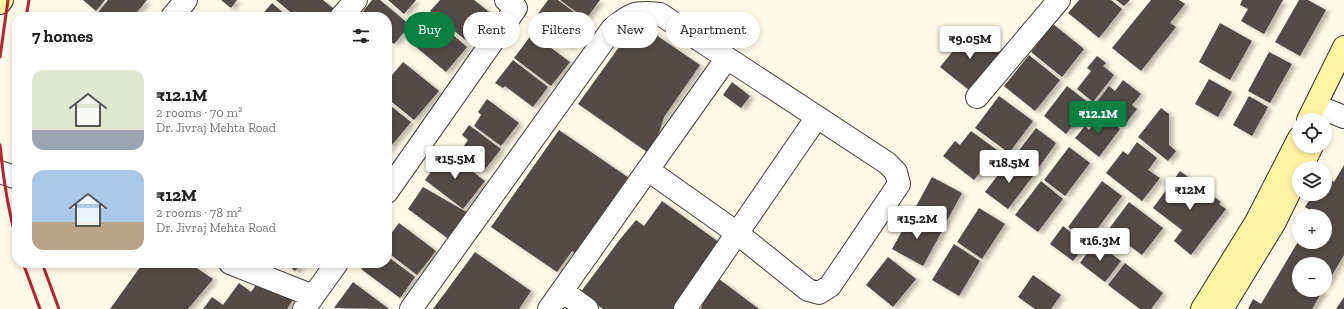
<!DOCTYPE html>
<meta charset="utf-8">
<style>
:root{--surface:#fff;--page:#f6f6f6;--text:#222;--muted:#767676;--accent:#0b8043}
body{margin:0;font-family:"Zilla Slab",serif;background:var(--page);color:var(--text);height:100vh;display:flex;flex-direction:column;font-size:15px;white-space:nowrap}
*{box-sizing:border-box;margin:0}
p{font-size:13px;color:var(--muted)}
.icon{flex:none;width:22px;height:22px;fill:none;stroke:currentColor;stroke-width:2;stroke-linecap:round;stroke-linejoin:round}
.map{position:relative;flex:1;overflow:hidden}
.drawer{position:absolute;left:12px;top:12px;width:380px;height:256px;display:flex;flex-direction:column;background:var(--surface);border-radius:16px;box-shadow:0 2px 6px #0003}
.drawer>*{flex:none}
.top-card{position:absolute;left:404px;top:12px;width:380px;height:36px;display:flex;gap:8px}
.controls{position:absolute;left:1292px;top:113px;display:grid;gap:8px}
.controls a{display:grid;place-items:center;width:40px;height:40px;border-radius:50%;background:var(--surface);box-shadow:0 2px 6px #0003;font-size:20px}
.price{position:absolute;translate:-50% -34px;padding:0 9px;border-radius:4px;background:#fff;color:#222;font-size:13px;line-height:26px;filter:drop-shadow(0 1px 2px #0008)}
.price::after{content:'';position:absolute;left:50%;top:24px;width:12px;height:9px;margin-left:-6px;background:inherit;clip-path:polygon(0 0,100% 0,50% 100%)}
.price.on{background:var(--accent);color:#fff}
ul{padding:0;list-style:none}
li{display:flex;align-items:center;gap:12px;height:100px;padding:0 20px}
li span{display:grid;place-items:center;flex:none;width:112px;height:80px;border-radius:12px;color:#555}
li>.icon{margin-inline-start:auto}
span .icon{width:48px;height:48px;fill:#fffc;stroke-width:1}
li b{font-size:17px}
h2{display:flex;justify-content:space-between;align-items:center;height:48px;padding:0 20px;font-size:17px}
.chip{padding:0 14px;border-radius:18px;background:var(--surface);box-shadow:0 2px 6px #0003;font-size:14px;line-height:36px}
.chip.on{background:var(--accent);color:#fff}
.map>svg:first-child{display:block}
.building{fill:#534b47;filter:url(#shadow)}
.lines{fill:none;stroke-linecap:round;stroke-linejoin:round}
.street-casing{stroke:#3d3d3d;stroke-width:24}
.secondary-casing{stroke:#2c2c2c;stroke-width:24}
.street{stroke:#fff;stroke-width:22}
.secondary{stroke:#fff4a3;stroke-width:22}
.rail{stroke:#bb222b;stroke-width:3}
</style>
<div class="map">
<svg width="1344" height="309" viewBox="0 0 1344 309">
<defs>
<filter id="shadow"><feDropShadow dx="4.5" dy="2.5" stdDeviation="2" flood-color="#0004"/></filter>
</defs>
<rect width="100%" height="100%" fill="#fffae8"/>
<path class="building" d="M83,0H105L96,11Z
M108,0H147L133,17H101L97,14Z
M221,0H237L231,8Z
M276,0H323L334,9L327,17H296Z
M372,0H380L410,25L394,44L387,38V17H362L360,15Z
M388,0H416L404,14Z
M440,0H474L493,15L469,43L430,11Z
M548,0H558L587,22L569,46L534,19Z
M560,0H600L586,19Z
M1079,0H1111L1122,9L1099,38L1068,13Z
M1116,0H1130L1124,6Z
M1151,0H1179L1185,4L1170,23L1176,27L1141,71L1112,48Z
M1242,0H1283L1264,34L1241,21L1248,9L1240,5Z
M1299,0H1308L1326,10L1300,56L1275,42Z
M272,3L288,17H260Z
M432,17L467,47L446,72L410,42Z
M637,22L700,65L664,117L658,136L647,152L578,104Z
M1220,23L1252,41L1230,80L1199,62Z
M1053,24L1084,49L1062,77L1031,52Z
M971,29L1000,52L969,90L940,67Z
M532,34L570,62L551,86L514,58Z
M1269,52L1292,64L1270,103L1248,91Z
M1029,55L1060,80L1035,111L1004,86Z
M1097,56L1106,63L1103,66L1114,75L1093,102L1077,89L1091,71L1087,68Z
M513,60L548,87L533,107L505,86L503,88L495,83Z
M403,62L439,91L414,120L387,98V81Z
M1209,79L1232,92L1218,117L1195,104Z
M1123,80L1141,94L1132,105L1137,109L1124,126L1096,103L1109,86L1115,91Z
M732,82L750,96L741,108L723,95Z
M1067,86L1090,104L1066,134L1044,116Z
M999,96L1033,121L1009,153L975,128Z
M1249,96L1268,107L1252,136L1233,125Z
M487,99L519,123L501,146L474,126L481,115L478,112Z
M387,103L411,122L387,151Z
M1161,108L1169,114V145L1176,151L1168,161L1138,137Z
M1101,114L1120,129L1099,157L1075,138L1085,126L1089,130Z
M469,125L501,149L483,172L458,154L468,140L462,135Z
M1036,128L1056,143L1035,173L1014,157Z
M559,130L629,178L577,254L572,251L557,272L491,227Z
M971,131L997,150L974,180L943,156L955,141L960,145Z
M1137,142L1157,158L1148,170L1160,178L1142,201L1106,173L1123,151L1128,155Z
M1069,147L1090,163L1065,196L1044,180Z
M446,151L485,181L463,209L425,180Z
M1010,159L1033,176L1008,209L985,192Z
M1344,165V255L1325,287V264H1299V290H1323L1312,309H1248L1253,299L1261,304L1299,240V242H1325V216H1313L1315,213L1305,207L1313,194H1325V177L1334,182Z
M1180,171L1221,202L1219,204L1226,209L1191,255L1174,241L1182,230L1153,208Z
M932,177L962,193L943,228L913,212Z
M1041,181L1063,199L1038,232L1015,215Z
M1102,181L1122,196L1088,241L1068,227Z
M423,187L470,214L450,240L408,209Z
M662,201L723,245L679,309H603L580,293L621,238L636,220L644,226Z
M1129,202L1163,228L1142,255L1108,230Z
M979,208L1005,224L982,259L957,242Z
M911,215L942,231L923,266L892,249Z
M399,223L436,251L417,275L387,252V239Z
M1063,226L1086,244L1073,261L1050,244Z
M1095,242L1121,261L1105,282L1080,263Z
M954,244L980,261L959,296L932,280Z
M475,252L531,291L519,309H433Z
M387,256L415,277L400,298L361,269L366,263H387Z
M888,257L916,279L893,307L866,285Z
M143,263H189L213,279L188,309H110Z
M285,263H302L295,271Z
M1125,263L1163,293L1151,309H1140L1108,285Z
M1033,275L1061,295L1051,309H1035L1018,297Z
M262,276L294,298L287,309H203L212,297L223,305L239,283L251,292Z
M719,279L759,309H701L704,299Z
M353,282L389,309L334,308Z
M1344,297V309H1336Z"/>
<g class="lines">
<g class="street-casing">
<path id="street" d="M172,17L186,0
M341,17L356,0
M977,97L1059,0
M1329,111L1344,117
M0,172L17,178
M387,192L516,8L506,0
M230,263L313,296
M562,291L587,309
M304,309L337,263
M411,309L612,29C631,13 635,11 660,14L887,163L896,172L899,184L830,286L819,293L808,290L737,233L648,170
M549,309L727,58
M685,309L817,117"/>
</g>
<g class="secondary-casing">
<path id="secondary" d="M0,3L2,0
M1308,120L1344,47
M1301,168L1312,146
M1202,309L1256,222L1299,138
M1222,309L1275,222L1299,173"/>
</g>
<use href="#street" class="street"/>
<use href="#secondary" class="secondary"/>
<path class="rail" d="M26,17L29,0
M0,57L8,0
M0,145C3,178 8,210 17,242
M23,263L40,309
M42,263L59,309"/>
</g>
</svg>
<div class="controls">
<a><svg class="icon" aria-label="locate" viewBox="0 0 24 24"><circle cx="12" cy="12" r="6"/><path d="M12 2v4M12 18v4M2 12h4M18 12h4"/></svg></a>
<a><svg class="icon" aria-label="layers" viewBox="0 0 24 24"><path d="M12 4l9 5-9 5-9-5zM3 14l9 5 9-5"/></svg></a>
<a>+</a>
<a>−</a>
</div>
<b class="price" style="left:970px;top:60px">₹9.05M</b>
<b class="price on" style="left:1098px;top:135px">₹12.1M</b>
<b class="price" style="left:455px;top:180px">₹15.5M</b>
<b class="price" style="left:1009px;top:184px">₹18.5M</b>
<b class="price" style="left:1190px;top:211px">₹12M</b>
<b class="price" style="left:917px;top:240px">₹15.2M</b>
<b class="price" style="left:1100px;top:262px">₹16.3M</b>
<div class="top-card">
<a class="chip on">Buy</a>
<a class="chip">Rent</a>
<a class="chip">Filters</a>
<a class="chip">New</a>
<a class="chip">Apartment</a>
</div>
<section class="drawer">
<h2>7 homes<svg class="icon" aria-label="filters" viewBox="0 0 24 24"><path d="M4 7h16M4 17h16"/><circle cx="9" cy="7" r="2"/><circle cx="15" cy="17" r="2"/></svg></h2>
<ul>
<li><span style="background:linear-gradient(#dfe7d0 75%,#9aa5b1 0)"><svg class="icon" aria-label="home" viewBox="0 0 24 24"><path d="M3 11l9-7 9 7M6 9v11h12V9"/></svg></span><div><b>₹12.1M</b><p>2 rooms · 70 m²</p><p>Dr. Jivraj Mehta Road</p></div></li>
<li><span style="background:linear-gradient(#a9c7e8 65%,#b9a48a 0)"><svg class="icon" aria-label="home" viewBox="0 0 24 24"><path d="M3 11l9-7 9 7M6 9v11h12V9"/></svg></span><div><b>₹12M</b><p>2 rooms · 78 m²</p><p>Dr. Jivraj Mehta Road</p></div></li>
</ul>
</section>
</div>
